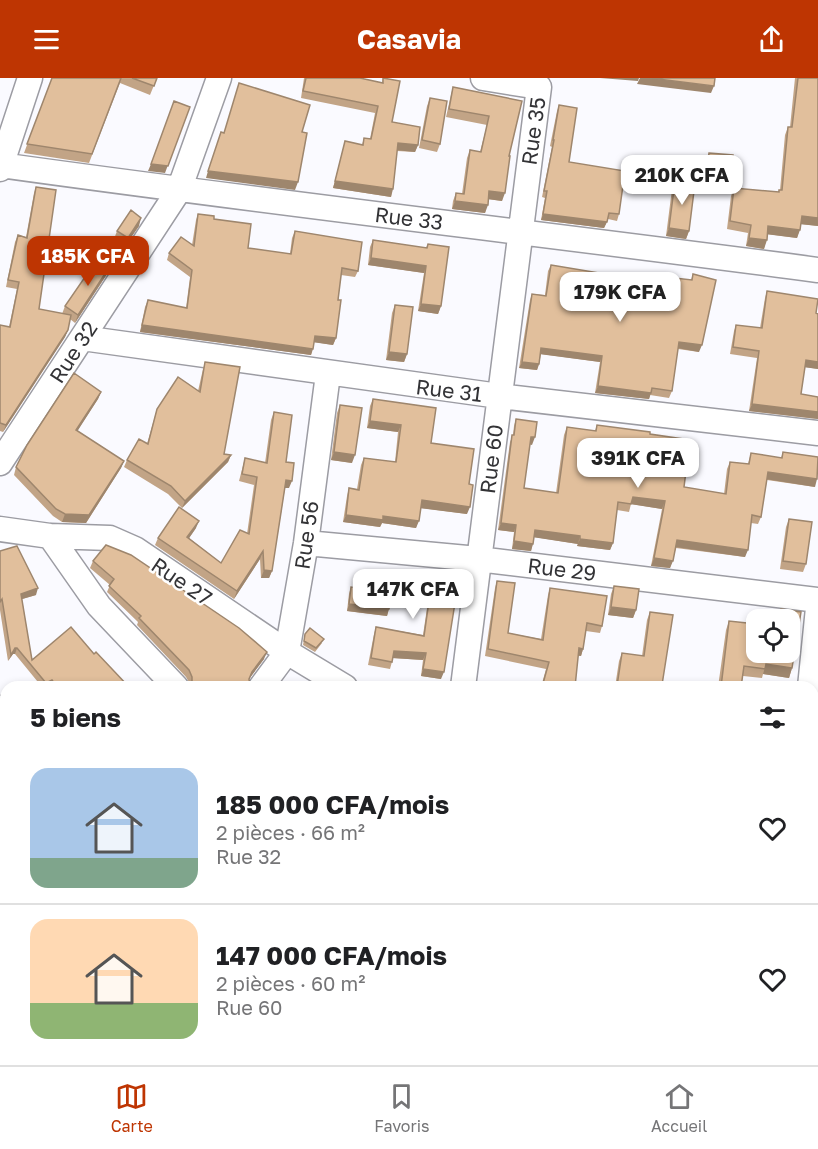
<!DOCTYPE html>
<html lang="fr">
<meta charset="utf-8">
<style>
:root{--surface:#fff;--page:#f2f2f2;--text:#202124;--muted:#757577;--line:#e0e0e0;--accent:#be3502}
body{margin:0;font-family:"Golos Text",sans-serif;background:var(--page);color:var(--text);height:100vh;display:flex;flex-direction:column;font-size:22px;white-space:nowrap}
*{box-sizing:border-box;margin:0}
p{font-size:20px;color:var(--muted)}
.icon{flex:none;width:33px;height:33px;fill:none;stroke:currentColor;stroke-width:2;stroke-linecap:round;stroke-linejoin:round}
.map{position:relative;flex:1;overflow:hidden}
.sheet{position:absolute;left:0px;top:603px;width:819px;height:384px;display:flex;flex-direction:column;background:var(--surface);border-radius:18px 18px 0 0;box-shadow:0 3px 9px #0003}
.sheet>*{flex:none}
.buttons{position:absolute;left:746px;top:531px;display:grid;gap:12px}
.buttons a{display:grid;place-items:center;width:54px;height:54px;border-radius:12px;background:var(--surface);box-shadow:0 3px 9px #0003;font-size:30px}
.price{position:absolute;translate:-50% -51px;padding:0 14px;border-radius:12px;background:#fff;color:#222;font-size:20px;line-height:39px;filter:drop-shadow(0 2px 3px #0008)}
.price::after{content:'';position:absolute;left:50%;top:36px;width:18px;height:14px;margin-left:-9px;background:inherit;clip-path:polygon(0 0,100% 0,50% 100%)}
.price.selected{background:var(--accent);color:#fff}
ul{padding:0;list-style:none}
li{display:flex;align-items:center;gap:18px;height:150px;padding:0 30px}
li+li{border-top:2px solid var(--line)}
li span{display:grid;place-items:center;flex:none;width:168px;height:120px;border-radius:18px;color:#555}
li>.icon{margin-inline-start:auto}
span .icon{width:72px;height:72px;fill:#fffc;stroke-width:1}
li b{font-size:26px}
h2{display:flex;justify-content:space-between;align-items:center;height:72px;padding:0 30px;font-size:26px}
header{display:flex;justify-content:space-between;align-items:center;height:78px;padding:0 30px;background:var(--accent);color:#fff;font-size:27px;font-weight:700}
.menu{display:flex;justify-content:space-around;align-items:center;height:84px;border-top:2px solid var(--line);background:var(--surface);font-size:16px;color:var(--muted)}
.menu a{display:grid;justify-items:center;gap:3px}
.menu .selected{color:var(--accent)}
.map>svg:first-child{display:block}
.lines{fill:none;stroke-linecap:round;stroke-linejoin:round}
.minor-casing{stroke:#9c9ca3;stroke-width:27}
.minor{stroke:#fff;stroke-width:24}
.wall{fill:#c2a486}
.shaded-wall{fill:#9e866d}
.building{fill:#e1bf9c;stroke:#9e866d;stroke-width:1.5}
.labels{text-anchor:middle;dominant-baseline:central;stroke-width:5;stroke-linejoin:round;paint-order:stroke}
.street-label{font-size:21px;fill:#333336;stroke:#fff}
</style>
<header><svg class="icon" aria-label="menu" viewBox="0 0 24 24"><path d="M4 6h16M4 12h16M4 18h16"/></svg>Casavia<svg class="icon" aria-label="share" viewBox="0 0 24 24"><path d="M12 15V3M7 8l5-5 5 5M5 13v7h14v-7"/></svg></header>
<div class="map">
<svg width="818" height="987" viewBox="0 0 818 987">
<rect width="100%" height="100%" fill="#fafaff"/>
<g class="lines">
<g class="minor-casing">
<path id="minor" d="M0,87C272,125 545,156 818,192
M0,91L30,0
M82,260L499,318L818,355
M0,385L179,112L219,0
M0,451L50,458L110,460L135,471L287,574L345,609
M50,458L99,528L176,609
M306,465L478,481L818,522
M261,609L287,574L306,465L328,296
M463,609L539,9L483,0
M810,609L818,530
M0,630L6,649
M244,981L250,987"/>
</g>
<use href="#minor" class="minor"/>
</g>
<path class="wall" d="M52,0H157L150,17L120,5L89,85L24,75Z
M304,0H360L382,5L383,0L392,44L418,67L415,74L397,73L391,119L333,110L345,63L362,67L364,60L370,61L375,35L301,20Z
M795,0H818V148L801,146L797,160L767,156L764,171L746,168L748,155L727,151L731,118L734,110L778,114L779,112H780L785,57L788,49H790Z
M453,9L522,23L509,78L502,123L488,121L485,135L452,131L453,123L456,115L462,116L467,80L470,72L480,74L487,47L446,39L451,17Z
M430,20L440,66L437,74L419,70L427,28Z
M559,27L569,84L619,136L617,143L608,141L604,150L541,142L545,120L542,119L552,69L550,68L557,33Z
M709,75L727,111L703,109L706,83Z
M675,103L689,153L686,161L666,158L672,111Z
M36,109L39,231L62,236L65,228L112,185L109,193L75,245L70,241L68,252L65,259L3,354L0,353V247L9,249L17,211L6,209L15,164L18,157L26,159L34,115Z
M198,136L214,141L248,170L290,176L292,160L295,153L358,193L355,199L341,197L338,222L336,260L333,267L314,264L311,277L140,254L145,229L148,222L186,230L190,199L167,182L169,175L192,167L196,142Z
M139,148L125,168L114,161L117,153Z
M373,162L426,170L428,166L441,228L438,236L418,233L424,195L368,187L370,169Z
M551,187L617,198L618,195L656,201L657,198L691,202L693,196L699,274L678,271L672,313L669,320L650,317L649,321L595,315L600,284L541,276L539,286L537,292L519,290L530,222L532,216L545,217L548,193Z
M767,213L818,236V291L805,289L801,316L818,319V341L749,333L757,280L730,276L734,253L736,247L760,250L765,220Z
M395,227L407,276L404,284L386,282L392,235Z
M205,284L224,376L231,377L228,384L182,430L168,416L124,389L127,382L147,366L157,331L198,313L203,291Z
M101,314L98,321L77,353L124,383L121,390L86,445L62,444L53,438L14,397L16,389Z
M373,321L431,365L469,406L467,436L421,430L416,450L382,445L380,449L343,444L347,418L349,410L357,411L361,387L364,380L395,384L398,354L367,350L370,328Z
M340,327L352,385L331,382L337,335Z
M274,334L286,384L289,410H285L272,493L269,500H261L260,481L234,521L155,467L158,460L196,450L189,460L221,485L247,456L254,407L239,403L245,380L265,385L271,342Z
M516,341L532,367L530,366L524,410L556,415L564,357L567,349L595,353L597,347L650,356L684,409L724,416L727,391L730,384L748,386L751,375L781,380L783,374L815,409L767,402L761,439L758,446L751,445L745,479L676,470L670,490L651,488L662,431L631,426L629,434L617,432L613,465L610,472L577,468L578,466L534,459L531,473L512,471L514,454L498,452L510,364L513,357L514,348Z
M789,441L806,486L803,494L780,491L786,449Z
M0,473L36,517L22,521L32,582L94,576L129,609H42L15,576H13L8,583L0,532Z
M93,483L264,581L249,601L250,607L252,609H190V606L186,599L137,547L138,544L107,514L110,507L90,490Z
M384,499L431,506L432,502L441,601L421,598L423,582L393,580L390,591L368,587L374,556L376,549L423,557L427,530L390,525L387,538L347,533L349,516L351,509L380,513L381,506Z
M497,503L508,555L541,561L548,517L550,510L602,548L600,555L586,553L583,571L581,578H578L575,609H541L546,591L485,578L495,510Z
M614,508L636,532L633,540L608,537L611,516Z
M781,531L801,534L792,590L789,600L763,596L762,600L743,598L741,609H718L726,552L729,543L756,546V574H789V542H777Z
M650,534L662,607L664,609H615L619,583L622,575L642,578L647,542Z
M305,556L322,565L315,574L303,567Z
M0,724L6,731V815L0,793Z
M6,817V927L0,921V819Z
M813,883L818,884V944L813,941Z
M615,981H653L657,987H617L614,983Z"/>
<path class="shaded-wall" d="M600,0H639L638,3Z
M640,0H650L714,8L711,15L637,6Z
M187,36L165,95L148,93L151,86Z
M398,65L418,67L415,74L395,72Z
M208,93L298,104L295,112L206,100Z
M706,101L730,103L727,111L703,109Z
M335,103L393,111L391,119L333,110Z
M489,113L505,115L502,123L487,121Z
M455,123L488,127L485,135L452,131Z
M543,136L607,144L604,150L541,142Z
M802,138L818,140V148L799,146Z
M141,140L139,148L125,168L128,160Z
M768,148L800,152L797,160L765,156Z
M669,150L689,153L686,161L666,158Z
M749,160L767,162L764,171L746,168Z
M371,180L426,188L424,195L368,187Z
M112,185L109,193L75,245L78,237Z
M421,226L441,228L438,236L418,233Z
M142,247L313,271L311,277L140,254Z
M68,252L65,259L3,354L6,347Z
M315,258L336,260L333,267L312,264Z
M679,264L702,267L699,274L677,270Z
M541,270L602,278L600,284L539,276Z
M389,274L407,276L404,284L386,282Z
M806,282L818,284V291L803,289Z
M522,284L539,286L537,292L519,290Z
M598,308L651,315L649,321L595,315Z
M101,314L98,321L73,360L76,352Z
M752,326L818,334V341L749,333Z
M370,343L401,347L398,354L367,350Z
M531,359H535L532,367L529,366Z
M334,374L355,377L352,385L331,382Z
M231,377L228,384L182,430L185,423Z
M124,383L121,390L86,445L62,444L65,436Z
M768,394L817,401L815,409L765,401Z
M286,402L292,403L289,410H283Z
M633,419L665,423L662,431L630,426Z
M422,422L470,429L467,436L419,430Z
M346,437L383,438L419,443L416,450L382,445L380,449L343,444Z
M199,443L196,450L185,466L187,459Z
M501,445L516,447L514,454L498,452Z
M535,452L580,458L578,466L532,459Z
M580,461L613,465L610,472L577,468Z
M677,462L748,472L745,479L675,469Z
M514,463L533,466L531,473L512,471Z
M263,473L260,481L234,521L237,513Z
M654,480L673,483L670,490L651,488Z
M264,492L272,493L269,500H261Z
M38,510L36,517L19,522L21,516Z
M391,518L429,523L427,530L389,525Z
M349,526L389,531L387,538L347,533Z
M611,529L636,532L633,540L608,537Z
M15,570H17L15,576H13L8,583L11,577Z
M579,570L583,571L581,578L577,577Z
M394,573L426,575L423,582L392,580Z
M267,574L264,581L249,601L252,594Z
M766,586L792,590L789,600L763,596Z
M423,591L444,594L441,601L421,598Z
M52,602L50,608L45,609L46,605Z
M191,981H194L189,987H186Z"/>
<path class="building" d="M52,0H121L92,76L27,66Z
M132,0H157L154,8Z
M306,0H360L383,5V0L400,3L392,44L420,49L418,67L398,65L393,111L335,103L345,63L363,67L364,60L371,61L378,28L303,13Z
M650,0H715L714,8Z
M798,0H818V140L802,138L800,152L768,148L767,162L749,160L751,147L730,143L734,110L779,114V112H782L788,49H792Z
M239,5L310,27L302,54L307,55L298,104L208,93L221,54L224,55Z
M453,9L522,23L509,78H510L505,115L489,113L488,127L455,123L456,115L464,116L470,72L481,74L489,38L449,31Z
M430,20L447,23L440,66L422,62Z
M174,23L190,29L168,88L151,86Z
M559,27L577,30L569,84L625,93L619,136L609,135L607,144L543,136L547,113H544L554,62H553Z
M709,75L733,77L730,103L706,101Z
M675,103L695,105L689,153L669,150Z
M36,109L56,112L39,231L71,237L68,252L6,347L0,345V247L10,249L19,204L8,202L18,157L27,160Z
M131,132L141,140L128,160L117,153Z
M198,136L214,138V141L251,146L248,170L291,176L295,153L362,164L358,193L342,190L338,222H341L336,260L315,258L313,271L142,247L148,222L187,230L192,192L169,175L181,159L194,168Z
M373,162L427,170L428,166L449,169L441,228L421,226L426,188L371,180Z
M96,183L112,185L78,237L65,228Z
M551,187L617,198L618,195L657,201V198L692,202L693,196L716,202L702,267L679,264L672,313L652,310L651,315L598,308L602,278L541,270L539,286L522,284L532,216L546,218Z
M767,213L818,221L816,235L818,236V284L806,282L801,316L818,319V334L752,326L759,273L733,269L736,247L762,250Z
M395,227L413,229L407,276L389,274Z
M205,284L240,289L224,376L231,377L185,423L171,408L127,382L139,361L148,366L157,331L178,299L200,314Z
M74,295L101,314L76,352L124,383L89,437L65,436L56,431L16,389L27,367Z
M373,321L436,330L431,365L474,371L469,406L473,407L470,429L422,422L419,443L383,438V442L346,437L349,410L359,412L364,380L396,384L401,347L370,343Z
M340,327L362,330L355,377L334,374Z
M274,334L292,337L286,384L294,385L292,403L286,402L272,493L264,492L263,473L237,513L158,460L179,429L199,443L187,459L221,485L240,452L249,456L257,399L242,396L245,380L267,385Z
M516,341L537,344L535,359H531L524,410L558,415L567,349L596,353L597,347L650,354V356L690,362L684,409L726,416L730,384L749,386L751,375L782,380L783,374L818,379L817,401L768,394L761,439L752,437L748,472L677,462L673,483L654,480L665,423L633,419L631,426L618,424L613,465L580,461V458L535,452L533,466L514,463L516,447L501,445L512,357H514Z
M789,441L812,444L806,486L783,483Z
M106,467L131,477L239,550L267,574L252,594L249,601L250,607L252,609H194L192,606V599L189,592L139,540L141,538L109,508L114,501L93,483Z
M17,468L38,510L21,516L32,582L71,549L94,576L96,574L129,609H57L52,602L46,605L17,570H15L11,577L2,521L0,524V473Z
M384,499L432,506V502L458,506L444,594L423,591L426,575L394,573L392,584L371,580L376,549L424,558L429,523L391,518L389,531L349,526L351,509L382,513Z
M497,503L515,505L508,555L543,562L550,510L607,518L602,548L587,545L583,571L579,570L575,609H542L549,584L488,571Z
M614,508L639,511L636,532L611,529Z
M781,531L801,534L792,590L766,586L765,591L744,588L741,609H721L729,543L756,546V574H789V542H779Z
M650,534L673,537L662,607H664V609H625L617,608L622,575L644,578Z
M310,550L324,561L316,570L304,563L305,556Z
M0,724L6,731V798L0,777Z
M6,817V917L0,912V819Z
M813,883L818,884V937L813,935Z
M66,981H191L186,987H62Z
M360,981H388L398,987H356Z
M620,981H653L657,987H626Z"/>
<g class="labels">
<g class="street-label">
<text transform="translate(533 53) rotate(-82)">Rue 35</text>
<text transform="translate(409 140) rotate(7)">Rue 33</text>
<text transform="translate(73 274) rotate(-57)">Rue 32</text>
<text transform="translate(449 312) rotate(7)">Rue 31</text>
<text transform="translate(491 381) rotate(-83)">Rue 60</text>
<text transform="translate(306 457) rotate(-82)">Rue 56</text>
<text transform="translate(562 491) rotate(7)">Rue 29</text>
<text transform="translate(182 503) rotate(34)">Rue 27</text>
</g>
</g>
</svg>
<div class="buttons">
<a><svg class="icon" aria-label="locate" viewBox="0 0 24 24"><circle cx="12" cy="12" r="6"/><path d="M12 2v4M12 18v4M2 12h4M18 12h4"/></svg></a>
</div>
<b class="price" style="left:682px;top:128px">210K CFA</b>
<b class="price selected" style="left:88px;top:209px">185K CFA</b>
<b class="price" style="left:620px;top:245px">179K CFA</b>
<b class="price" style="left:638px;top:411px">391K CFA</b>
<b class="price" style="left:413px;top:542px">147K CFA</b>
<section class="sheet">
<h2>5 biens<svg class="icon" aria-label="filters" viewBox="0 0 24 24"><path d="M4 7h16M4 17h16"/><circle cx="9" cy="7" r="2"/><circle cx="15" cy="17" r="2"/></svg></h2>
<ul>
<li><span style="background:linear-gradient(#a9c7e8 75%,#7fa58c 0)"><svg class="icon" aria-label="home" viewBox="0 0 24 24"><path d="M3 11l9-7 9 7M6 9v11h12V9"/></svg></span><div><b>185 000 CFA/mois</b><p>2 pièces · 66 m²</p><p>Rue 32</p></div><svg class="icon" aria-label="heart" viewBox="0 0 24 24"><path d="M12 20l-8-8c-3-5 5-10 8-4 3-6 11-1 8 4z"/></svg></li>
<li><span style="background:linear-gradient(#ffd9b3 70%,#8fb573 0)"><svg class="icon" aria-label="home" viewBox="0 0 24 24"><path d="M3 11l9-7 9 7M6 9v11h12V9"/></svg></span><div><b>147 000 CFA/mois</b><p>2 pièces · 60 m²</p><p>Rue 60</p></div><svg class="icon" aria-label="heart" viewBox="0 0 24 24"><path d="M12 20l-8-8c-3-5 5-10 8-4 3-6 11-1 8 4z"/></svg></li>
</ul>
</section>
</div>
<nav class="menu">
<a class="selected"><svg class="icon" aria-label="map" viewBox="0 0 24 24"><path d="M3 6l6-2 6 2 6-2v14l-6 2-6-2-6 2zM9 4v14M15 6v14"/></svg>Carte</a>
<a><svg class="icon" aria-label="saved" viewBox="0 0 24 24"><path d="M7 4h10v16l-5-4-5 4z"/></svg>Favoris</a>
<a><svg class="icon" aria-label="home" viewBox="0 0 24 24"><path d="M3 11l9-7 9 7M6 9v11h12V9"/></svg>Accueil</a>
</nav>
